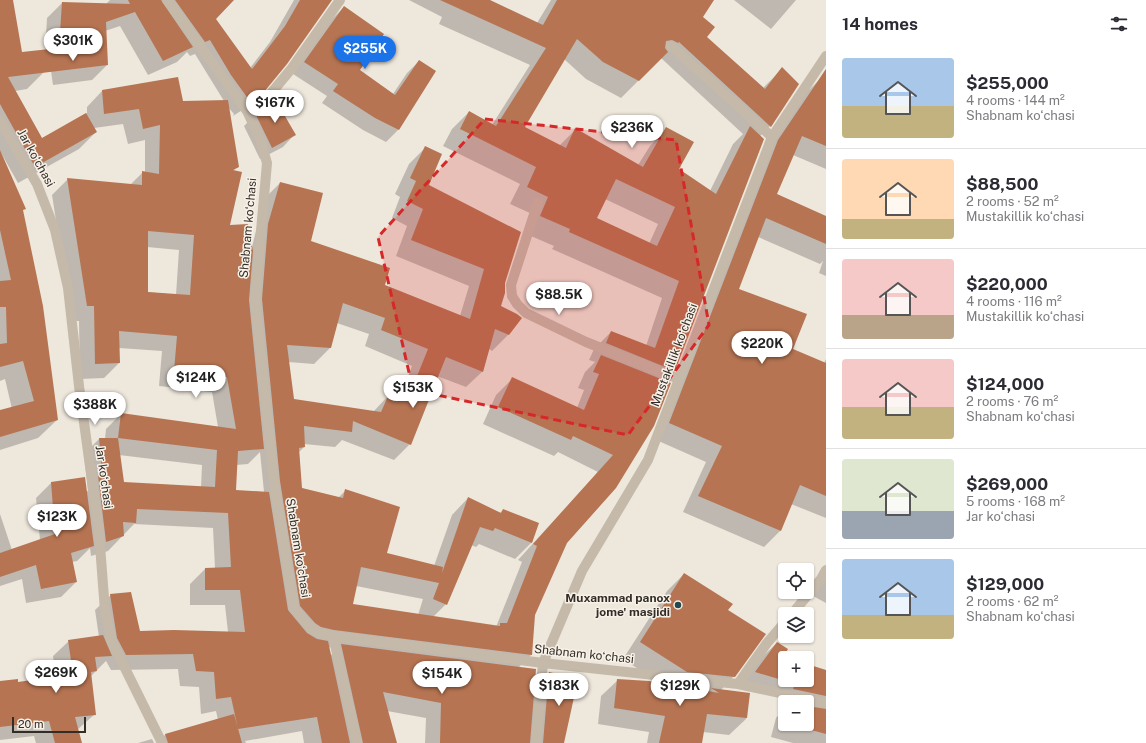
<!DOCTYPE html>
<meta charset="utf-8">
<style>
:root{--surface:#fff;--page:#f7f7f7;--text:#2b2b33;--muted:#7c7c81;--line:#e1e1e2;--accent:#1a73e8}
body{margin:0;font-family:"Public Sans",sans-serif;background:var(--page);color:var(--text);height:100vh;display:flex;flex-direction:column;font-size:15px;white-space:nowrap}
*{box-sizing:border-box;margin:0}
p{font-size:13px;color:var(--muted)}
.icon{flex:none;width:22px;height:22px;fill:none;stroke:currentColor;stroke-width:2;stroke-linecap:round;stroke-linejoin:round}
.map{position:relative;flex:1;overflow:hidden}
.drawer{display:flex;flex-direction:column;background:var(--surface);width:320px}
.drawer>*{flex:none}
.controls{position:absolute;left:778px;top:563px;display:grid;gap:8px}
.controls a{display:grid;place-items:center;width:36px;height:36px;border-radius:4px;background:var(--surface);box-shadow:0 1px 3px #0004;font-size:20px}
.scale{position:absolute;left:12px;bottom:10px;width:74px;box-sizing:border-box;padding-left:4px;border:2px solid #332d28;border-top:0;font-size:11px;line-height:14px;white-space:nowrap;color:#332d28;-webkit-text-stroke:3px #f7f1e8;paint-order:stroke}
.price{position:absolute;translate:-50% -34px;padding:0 9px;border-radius:14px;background:#fff;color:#222;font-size:13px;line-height:26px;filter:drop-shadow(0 1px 2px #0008)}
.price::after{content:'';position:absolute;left:50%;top:24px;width:12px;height:9px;margin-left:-6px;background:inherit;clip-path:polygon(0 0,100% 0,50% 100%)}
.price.active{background:var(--accent);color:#fff}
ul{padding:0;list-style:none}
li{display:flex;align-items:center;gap:12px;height:100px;padding:0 16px}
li+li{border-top:1px solid var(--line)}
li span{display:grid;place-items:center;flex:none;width:112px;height:80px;border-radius:4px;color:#555}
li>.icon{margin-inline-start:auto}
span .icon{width:48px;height:48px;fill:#fffc;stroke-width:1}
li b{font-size:17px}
h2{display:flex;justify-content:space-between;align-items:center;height:48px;padding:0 16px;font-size:17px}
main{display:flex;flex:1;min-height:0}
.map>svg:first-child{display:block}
.shadow{fill:#0003;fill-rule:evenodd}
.building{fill:#b67452;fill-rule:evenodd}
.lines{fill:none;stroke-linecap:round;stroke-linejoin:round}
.minor{stroke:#c5b9aa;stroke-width:10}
.marked{fill:#d62828;fill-opacity:0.2;stroke:#d62828;stroke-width:3;stroke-dasharray:8 5;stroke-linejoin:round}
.poi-dot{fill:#23484f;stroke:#f7f1e8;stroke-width:1.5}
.labels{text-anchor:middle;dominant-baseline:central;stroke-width:3;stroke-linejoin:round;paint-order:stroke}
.street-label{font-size:12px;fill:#332d28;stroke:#f7f1e8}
.poi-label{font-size:12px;font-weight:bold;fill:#332d28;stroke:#f7f1e8;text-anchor:end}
</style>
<main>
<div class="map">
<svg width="826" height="743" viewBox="0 0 826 743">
<rect width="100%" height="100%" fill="#eee7dc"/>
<path class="shadow" d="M0,0H12L21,53L44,72L27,89L15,91L42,139L87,113V107L102,91L177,78L182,102L224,101L195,54L190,56L187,52L177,62L148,75L120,26L105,31L107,65L92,80L53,85L46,36L47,18L62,3L106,4L110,0H233L215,19L250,68L270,42L294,0H331L263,91L247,107L233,116L234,114L227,106L238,166L233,171L229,226L252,247L264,199L280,183L310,242L384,286L460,316L469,286L396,256L407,226L392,218L400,197L395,194L409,164L425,148L428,186L504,283L500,307L509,334L492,351L489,349L483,371L466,387L437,376L410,444L394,460L342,440L335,447L304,444V447L299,452L301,488L338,498L346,490L385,554L434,566L452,515L468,498L500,513L503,510L538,524L531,543L515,559L479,544L476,547L471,545L446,604L433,617L496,627L522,562L518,560L598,472L558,452L554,456L483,424L496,395L512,379L577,408L584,390L578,388L585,372L595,362L589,360L594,349L611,332L646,346L662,298L552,249L554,246L524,233L532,214L510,204L520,184L443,146L452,129L469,112L492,125L530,65L439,24L442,17L409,0H489L537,23L551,0H712L702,17L706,37L762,89L782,69L798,84L770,126L760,136L675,370L664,381L653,426L613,491L566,542L534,614L531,655L518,668L533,689L549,673L563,743H425L426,718L387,711L396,743H304L302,731L245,741L246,743H157L165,735L218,720L216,711L201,714L199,687L180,686L178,669L111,670L106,661L90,677L95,714L77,730L81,743H36L34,736L0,740V682L17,683L56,678L53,656L69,641L99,637L95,610L111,595L139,632H228L225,605H190V584L205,569L215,568L213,528L134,524L108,551L91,556L90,548L77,561L72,562L76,582L61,597L26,603L22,579L0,586V514L12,550L40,540L36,498L51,483L84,478L86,491H88L84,454L99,439H105L106,429L121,414L218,427L212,392L159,386L162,351L119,348V363L104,378L80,379L79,321H72L52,195L68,179L130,185L143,172L145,173V140L128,144L123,124L94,128L96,132L79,149L18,183L0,151ZM661,58L743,134L733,144L710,191L678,169L667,129L650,146L638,165L576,129L559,146L523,127L564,59L586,79L621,98ZM605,199L658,224L649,244L596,219ZM147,247L179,250L176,295L147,292ZM337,323L369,334L365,346L412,366L399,399L389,395L373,412L293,400L288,362L314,364L330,348ZM260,452L264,492L235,491L236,465L248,464ZM119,455L202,465L201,487L123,483ZM356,586L423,599L418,615L352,605ZM328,647L338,648L330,656Z
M734,0H796L771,29Z
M344,7L358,70L393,94L407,73L419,61L435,72L398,130L386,142L363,130L322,103L327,96L293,74L332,19Z
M826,69V169L793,155L776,195L826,217V276L819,273L823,261L820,264L758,237L738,289L792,350L824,363L826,359V518L791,504L780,531L764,547L683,512L706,462L654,439L762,157L805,94L818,81Z
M256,114L294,135L283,147L260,159L244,126Z
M0,168L22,211L57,420L38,438L0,450V412L12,409L5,379L0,381Z
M826,566V603L813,596Z
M684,574L727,611L734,676L721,690L749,694L746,719L729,735L703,732L701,743H647L649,732L598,724L601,696L618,680L663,685L623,659L667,591Z
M777,643L782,658L785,659V680H807V665L826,671V743H793L771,737L776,718L785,708V724H807V702H785V705L779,704L781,698L741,686L762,657Z
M152,739L154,743H138Z"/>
<path class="building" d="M0,0H13L22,52L59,48L62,2L130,4L128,0H161L193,47L163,61L135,12L106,22L108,65L8,77L42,138L86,113L97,132L35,167L0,104Z
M175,0H234L216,19L252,69L285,26L300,0H332L287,64L264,92L249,102L247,100H249L231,75L210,40L205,42Z
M440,0H490L543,25L557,0H714L703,17L715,27L707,37L765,89L782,67L799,84L771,127L679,42L678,43L672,40L666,41L665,48L668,52L639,81L603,62L577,39L525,127L566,148L575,128L643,167L666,127L694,142L679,169L716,194L750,126L764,139L675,371L606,343L611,331L655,348L679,281L569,232L570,229L540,216L548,197L527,187L536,167L460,129L469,111L496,126L546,48ZM616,179L675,207L657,246L597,218Z
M344,6L384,34L360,70L395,95L419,60L436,71L399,130L375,118L333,91L338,84L304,62Z
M826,69V146L802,136L777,194L826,216V244L766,218L739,289L807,314L793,349L826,363V496L800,485L781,531L698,496L722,446L669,423L778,140Z
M178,77L183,101L228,100L239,167L233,170L242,172L230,225L248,224L253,251L249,300L264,449L238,451L236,490L269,492L288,610L307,633L317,639L328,641L350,743H322L317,717L238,729L231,697L216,699L214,672L196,671L193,654L126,655L117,638L110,594L131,592L140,631L174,630L245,632L240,590H205V568L231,567L228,513L137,509L136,523L123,522L124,536L106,542L98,475L102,474L99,438H118L121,413L236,429L227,377L174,371L177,336L119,331L120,363L95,364L94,306H87L67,178L142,185V171L159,174L160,125L143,129L139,109L104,114L102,90ZM148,231L194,235L190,295L148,292ZM118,438L217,450L215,487L124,482Z
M275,99L296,135L272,148L255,113Z
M425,146L442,154L429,185L521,232L505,283V293L501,306L517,314L522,318L509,335L495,329L483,372L446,357L411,445L353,421L352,432L304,426L305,447L299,448L302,488L343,498L345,489L400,507L387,553L443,567L442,573L468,497L501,513L503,509L539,523L532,543L495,528L493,531L480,527L447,605L433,599L439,583L361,567L353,604L500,626V623H507L537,546L533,544L613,455L573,436L571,440L498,407L512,377L584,410L599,374L593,372L601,355L671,383L654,426L616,488L567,543L535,615L532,655L334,630L321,627L315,623L300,606L280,481L262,299L268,224L280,182L323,193L311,241L390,268L385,285L470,319L484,269L411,240L423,209L407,201L416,181L410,178ZM343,303L385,318L381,330L428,349L407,401L389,394L381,412L294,399L287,345L331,348Z
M0,150L26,209L23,210L43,306L58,420L0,437V410L34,401L23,361L0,367V344L7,343L6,307H0V281L11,280L0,230Z
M85,477L94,546L71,553L77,582L41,589L36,565L0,577V553L55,534L51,482Z
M684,573L733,604L728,610L766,634L735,677L687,672L640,642Z
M103,635L112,656L95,657L97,671L91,672L96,715L75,717L82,743H55L49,721L0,727V681L18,679V682L73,674L68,640Z
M777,642L788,649L783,657L787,658H785V680H807V664L826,670V696L793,689L795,684L755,672Z
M341,644L536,669L530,743H440L441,703L383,692L397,743H363Z
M549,672L578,679L564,743H543Z
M617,679L649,681L719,693L711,688L750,693L747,718L707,714L702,743H659L665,716L614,708Z
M807,706L826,709V734L789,724H807Z
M234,714L242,743H168L165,734Z"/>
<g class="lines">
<path class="minor" d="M167,0L247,111L260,139L267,163L255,299L274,482L294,609L311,628L319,633L333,636L543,663L738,684L826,703
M671,46L772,137
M247,111L268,97L292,68L340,0
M0,121L37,184L55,230L68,288L79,386L99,532L105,611L111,640L162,743
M538,202L511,285L512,296L517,304L526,313L586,342L679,379
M792,614L821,579L826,570
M333,636L357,743
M738,684L767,643L785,622
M536,743L543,663L582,571L648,460L772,137L826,56"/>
</g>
<path class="marked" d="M485,119L676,140L709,325L628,435L413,390L378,237Z"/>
<circle class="poi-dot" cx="678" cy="605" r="4"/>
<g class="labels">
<g class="street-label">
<text transform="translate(36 158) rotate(61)">Jar koʻchasi</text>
<text transform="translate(248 228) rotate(-85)">Shabnam koʻchasi</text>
<text transform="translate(674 355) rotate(-69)">Mustakillik koʻchasi</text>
<text transform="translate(104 477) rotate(82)">Jar koʻchasi</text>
<text transform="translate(298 548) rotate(81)">Shabnam koʻchasi</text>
<text transform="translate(584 654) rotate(6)">Shabnam koʻchasi</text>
</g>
<g class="poi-label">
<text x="670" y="598">Muxammad panox<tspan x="670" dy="14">jome' masjidi</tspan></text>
</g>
</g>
</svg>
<div class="controls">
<a><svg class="icon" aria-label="locate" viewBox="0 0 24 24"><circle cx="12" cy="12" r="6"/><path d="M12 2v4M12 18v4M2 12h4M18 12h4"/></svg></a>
<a><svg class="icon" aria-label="layers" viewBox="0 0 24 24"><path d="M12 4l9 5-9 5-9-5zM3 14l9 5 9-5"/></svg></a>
<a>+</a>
<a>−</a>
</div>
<div class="scale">20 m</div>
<b class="price" style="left:73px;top:62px">$301K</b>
<b class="price active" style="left:365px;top:70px">$255K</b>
<b class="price" style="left:275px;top:124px">$167K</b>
<b class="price" style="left:632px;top:149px">$236K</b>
<b class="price" style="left:559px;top:316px">$88.5K</b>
<b class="price" style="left:762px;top:365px">$220K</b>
<b class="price" style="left:196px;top:399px">$124K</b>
<b class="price" style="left:413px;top:409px">$153K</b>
<b class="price" style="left:95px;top:426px">$388K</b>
<b class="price" style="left:57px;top:538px">$123K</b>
<b class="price" style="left:56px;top:694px">$269K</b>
<b class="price" style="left:442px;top:695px">$154K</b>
<b class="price" style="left:559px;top:707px">$183K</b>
<b class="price" style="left:680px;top:707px">$129K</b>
</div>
<section class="drawer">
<h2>14 homes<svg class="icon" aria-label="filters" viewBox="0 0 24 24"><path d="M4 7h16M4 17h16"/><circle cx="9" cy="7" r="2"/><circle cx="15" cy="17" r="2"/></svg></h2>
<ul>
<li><span style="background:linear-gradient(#a9c7e8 60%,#c2b280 0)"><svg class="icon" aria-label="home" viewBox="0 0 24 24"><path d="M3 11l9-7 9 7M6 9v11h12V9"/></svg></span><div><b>$255,000</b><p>4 rooms · 144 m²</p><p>Shabnam koʻchasi</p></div></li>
<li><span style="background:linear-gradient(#ffd9b3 75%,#c2b280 0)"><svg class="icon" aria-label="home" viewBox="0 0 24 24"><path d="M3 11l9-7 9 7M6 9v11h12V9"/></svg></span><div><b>$88,500</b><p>2 rooms · 52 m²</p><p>Mustakillik koʻchasi</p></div></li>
<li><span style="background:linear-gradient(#f6c9c9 70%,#b9a48a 0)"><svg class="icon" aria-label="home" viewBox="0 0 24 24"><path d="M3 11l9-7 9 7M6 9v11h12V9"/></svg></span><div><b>$220,000</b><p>4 rooms · 116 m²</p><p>Mustakillik koʻchasi</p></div></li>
<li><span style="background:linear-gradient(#f6c9c9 60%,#c2b280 0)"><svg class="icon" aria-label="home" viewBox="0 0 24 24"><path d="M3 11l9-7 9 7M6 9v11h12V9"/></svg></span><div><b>$124,000</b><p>2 rooms · 76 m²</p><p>Shabnam koʻchasi</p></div></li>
<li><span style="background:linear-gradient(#dfe7d0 65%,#9aa5b1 0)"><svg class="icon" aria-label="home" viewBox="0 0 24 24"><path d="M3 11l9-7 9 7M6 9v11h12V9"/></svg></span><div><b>$269,000</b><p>5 rooms · 168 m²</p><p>Jar koʻchasi</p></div></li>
<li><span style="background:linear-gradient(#a9c7e8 70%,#c2b280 0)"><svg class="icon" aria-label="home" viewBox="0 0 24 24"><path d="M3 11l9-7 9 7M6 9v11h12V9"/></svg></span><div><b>$129,000</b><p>2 rooms · 62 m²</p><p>Shabnam koʻchasi</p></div></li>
</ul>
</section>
</main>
